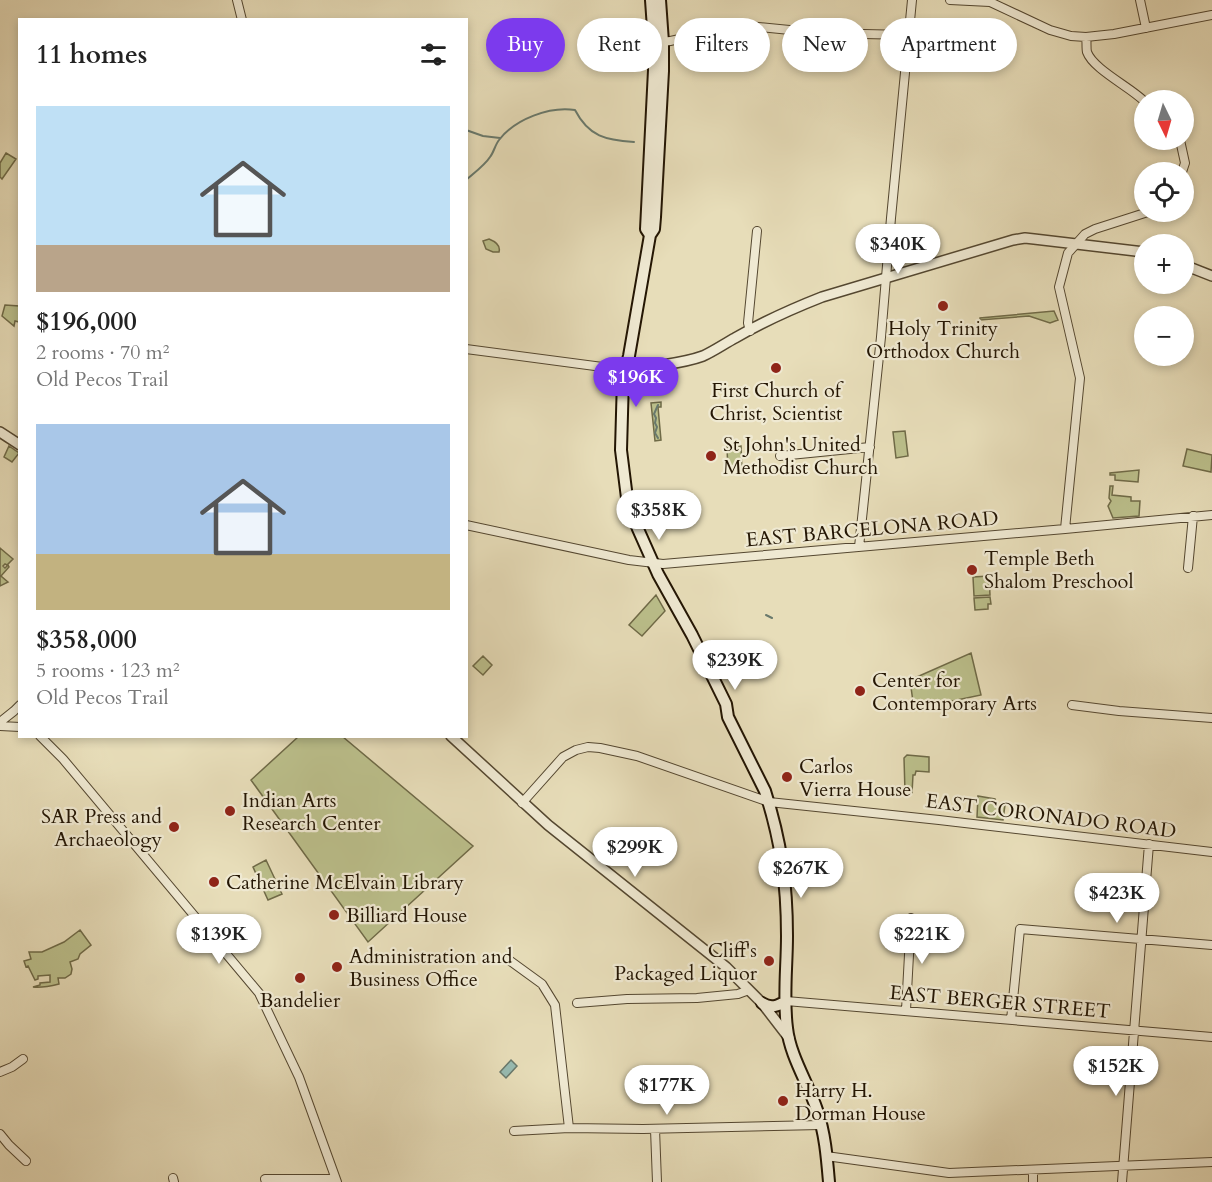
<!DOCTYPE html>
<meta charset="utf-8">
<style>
:root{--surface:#fff;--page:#f2f2f2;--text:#222;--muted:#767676;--accent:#7c3aed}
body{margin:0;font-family:Cardo,serif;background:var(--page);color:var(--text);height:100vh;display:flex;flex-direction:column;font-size:22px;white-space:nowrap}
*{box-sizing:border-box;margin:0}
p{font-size:20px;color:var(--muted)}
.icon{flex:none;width:33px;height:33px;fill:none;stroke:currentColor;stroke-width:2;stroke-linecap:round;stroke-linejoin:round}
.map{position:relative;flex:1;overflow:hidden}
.drawer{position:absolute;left:18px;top:18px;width:450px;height:720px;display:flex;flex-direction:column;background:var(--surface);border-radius:0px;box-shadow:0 3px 9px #0003}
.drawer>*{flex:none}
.banner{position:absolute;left:486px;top:18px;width:570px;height:54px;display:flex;gap:12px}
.needle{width:39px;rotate:175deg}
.buttons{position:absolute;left:1134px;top:90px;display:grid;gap:12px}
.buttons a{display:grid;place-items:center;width:60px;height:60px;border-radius:50%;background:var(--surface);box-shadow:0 3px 9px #0003;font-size:30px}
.price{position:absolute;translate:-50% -51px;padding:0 14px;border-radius:21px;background:#fff;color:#222;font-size:20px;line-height:39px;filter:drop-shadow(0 2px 3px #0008)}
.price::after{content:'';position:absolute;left:50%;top:36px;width:18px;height:14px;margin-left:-9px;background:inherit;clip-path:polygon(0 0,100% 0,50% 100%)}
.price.selected{background:var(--accent);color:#fff}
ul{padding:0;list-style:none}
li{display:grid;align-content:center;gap:12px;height:318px;padding:0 18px}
li span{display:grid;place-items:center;height:186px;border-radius:0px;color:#555}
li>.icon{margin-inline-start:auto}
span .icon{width:108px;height:108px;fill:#fffc;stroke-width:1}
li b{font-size:26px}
h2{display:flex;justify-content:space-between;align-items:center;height:72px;padding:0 18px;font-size:26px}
.chip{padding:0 21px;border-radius:27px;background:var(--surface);box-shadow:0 3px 9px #0003;font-size:21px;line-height:54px}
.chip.selected{background:var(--accent);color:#fff}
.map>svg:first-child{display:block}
.green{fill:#bbbf8b;stroke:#6f6a47;stroke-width:1.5}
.water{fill:#97bbb2;stroke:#69796c;stroke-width:1.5}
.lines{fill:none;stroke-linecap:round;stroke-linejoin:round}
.stream{stroke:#69796c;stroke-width:2}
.minor-casing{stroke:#544730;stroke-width:10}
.tertiary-casing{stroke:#544730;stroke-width:12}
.secondary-casing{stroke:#231503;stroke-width:14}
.minor{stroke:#efe9d2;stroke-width:8}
.tertiary{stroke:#efe9d2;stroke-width:9}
.secondary{stroke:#efe9d2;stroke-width:10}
.poi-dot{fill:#8f2418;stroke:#efe9d2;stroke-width:2}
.labels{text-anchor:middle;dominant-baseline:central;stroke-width:4.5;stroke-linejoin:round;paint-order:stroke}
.poi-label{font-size:20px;fill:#231503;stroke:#efe9d2;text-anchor:start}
.street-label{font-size:20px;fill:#231503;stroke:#efe9d2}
</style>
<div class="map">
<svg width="1212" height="1182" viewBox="0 0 1212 1182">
<rect width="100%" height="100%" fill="#e7ddb9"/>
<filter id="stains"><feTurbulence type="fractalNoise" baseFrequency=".00333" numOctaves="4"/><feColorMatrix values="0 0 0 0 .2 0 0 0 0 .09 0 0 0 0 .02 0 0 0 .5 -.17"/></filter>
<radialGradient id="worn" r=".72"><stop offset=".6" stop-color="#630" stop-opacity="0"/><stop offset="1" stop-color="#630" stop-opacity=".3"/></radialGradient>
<path class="green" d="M6,153L16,159L2,179L0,177V163Z
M489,239C494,241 501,245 499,252H493L486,249L483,241Z
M5,305L19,306V322L15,321L14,326L2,316Z
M1054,311L1058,320L1050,323L1029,316L980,320V318Z
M661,402V407H658L661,440L655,441L651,403Z
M905,431L908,456L896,458L893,432Z
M9,446L19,453L12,462L4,457Z
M741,446L742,472L728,473L727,447Z
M1187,449L1212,455L1211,472L1183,466Z
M1139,470L1138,482L1115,480V475H1110V473Z
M1110,486H1113L1112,495L1131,497V501H1140L1139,516L1113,518L1108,506L1111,501L1109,498Z
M0,548L13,559L7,565L5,564L3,566L5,568L8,565L9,567L1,576L8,582L0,586Z
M989,576L990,595L974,596L973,577Z
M656,595L665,611L642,636L629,625Z
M990,597L991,604H988V609L975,610L974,598Z
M971,653L981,695L914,709L910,680Z
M483,656L492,665L483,675L473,666Z
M298,737H343L473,846L368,942L251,780Z
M907,755L929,757V772L916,771L915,775H913L912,793L905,792L904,758Z
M978,796L995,799L997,804L1005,805L1003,820L977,817Z
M266,860L282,894L268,900L253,867Z
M80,930L91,945L80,954L78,959L70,962L72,969L71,974L65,978H58L59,984C51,986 42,988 33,987L40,985V983L50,982V975L38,976V979L35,980L28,966L26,967L24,961L31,959L29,952H42L64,942Z"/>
<path class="water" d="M511,1060L517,1066L506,1078L500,1072Z"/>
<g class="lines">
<path class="stream" d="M466,130L483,136L500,138
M466,180C474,173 485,165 490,157C494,152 495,145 499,140C515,119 550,106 575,110C589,137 606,140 634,142
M658,405L654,414L656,418L655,423L657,427L655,433L658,438
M766,615L772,618"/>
<g class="minor-casing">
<path id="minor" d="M237,0L242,20
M950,0L990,2L1050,30L1071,36L1086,37L1114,34L1212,15
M1140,0L1146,28
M1086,37C1087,41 1086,48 1087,52C1093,69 1130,87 1144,101
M661,42C687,41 702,27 728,24L820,33L908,35
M1180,140L1185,163L1182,172
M750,331L748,323L757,231
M466,349L610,368L625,369
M780,456L870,447
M466,525L629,560L663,564L1065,529L1212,515
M1065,529L1080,378L1059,287L1068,253L1085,234L1095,229L1148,212
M859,547L881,337L891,218L912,0
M1188,568L1193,516
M1072,705L1119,711L1212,718
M0,722L14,711L20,705
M0,726L20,727
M40,736L63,759L259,993L299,1077L337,1182
M522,803L563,757L576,750L588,747L600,748L637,756L769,802L939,820L1212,852
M509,960L542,984L555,1005L569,1128
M786,1001L1212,1037
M577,1003L627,999L697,998L738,994L749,990
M906,1010L911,918
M1011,1020L1020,929L1212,945
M0,1072L12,1067L23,1059
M655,1129L657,1182
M514,1131L569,1128L643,1129L821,1125
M0,1134L9,1145L26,1161
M826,1156L949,1173L1212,1162
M173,1178L174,1182
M266,1182L265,1179H335
M1033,1182V1170
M1122,1182L1149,844"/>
</g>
<g class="tertiary-casing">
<path id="tertiary" d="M1184,265L1212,276
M625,369C645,368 684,363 703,356C714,351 724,344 735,338C761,323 794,308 822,297L1013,240L1025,238L1034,239L1144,252
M0,432L20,445
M451,736L548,825L726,967L762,1003L789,1038"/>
</g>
<g class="secondary-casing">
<path id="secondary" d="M660,0L663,42V71L655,217L654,229L650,235L629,356L623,378L621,450L627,498L638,529L658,574L692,635L726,704L728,717L765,791C781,841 787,883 787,936C787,966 783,998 787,1028C790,1056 808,1083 817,1110C825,1133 827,1158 829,1182
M650,235L646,229L654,70V43L651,0
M762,1003C771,1009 778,1006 786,1001"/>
</g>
<use href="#minor" class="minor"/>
<use href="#tertiary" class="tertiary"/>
<use href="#secondary" class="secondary"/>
</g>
<g class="poi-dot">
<circle cx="943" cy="306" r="6"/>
<circle cx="776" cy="368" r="6"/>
<circle cx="711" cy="456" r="6"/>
<circle cx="972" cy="570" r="6"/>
<circle cx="860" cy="691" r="6"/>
<circle cx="787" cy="777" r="6"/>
<circle cx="230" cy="811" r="6"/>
<circle cx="174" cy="827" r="6"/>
<circle cx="214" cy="882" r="6"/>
<circle cx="334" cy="915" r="6"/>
<circle cx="769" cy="961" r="6"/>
<circle cx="337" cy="967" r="6"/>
<circle cx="300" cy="978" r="6"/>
<circle cx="783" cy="1101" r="6"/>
</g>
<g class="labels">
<g class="poi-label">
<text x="943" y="328" text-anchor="middle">Holy Trinity<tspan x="943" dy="23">Orthodox Church</tspan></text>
<text x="776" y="390" text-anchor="middle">First Church of<tspan x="776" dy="23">Christ, Scientist</tspan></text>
<text x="723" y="444">St John's United<tspan x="723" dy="23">Methodist Church</tspan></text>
<text x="984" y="558">Temple Beth<tspan x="984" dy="23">Shalom Preschool</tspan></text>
<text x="872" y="680">Center for<tspan x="872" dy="23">Contemporary Arts</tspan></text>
<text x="799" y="766">Carlos<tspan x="799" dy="23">Vierra House</tspan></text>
<text x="242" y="800">Indian Arts<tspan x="242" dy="23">Research Center</tspan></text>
<text x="162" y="816" text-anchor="end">SAR Press and<tspan x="162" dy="23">Archaeology</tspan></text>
<text x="226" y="882">Catherine McElvain Library</text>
<text x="346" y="915">Billiard House</text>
<text x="757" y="950" text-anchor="end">Cliff's<tspan x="757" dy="23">Packaged Liquor</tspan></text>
<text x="349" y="956">Administration and<tspan x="349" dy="23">Business Office</tspan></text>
<text x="300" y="1000" text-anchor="middle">Bandelier</text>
<text x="795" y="1090">Harry H.<tspan x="795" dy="23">Dorman House</tspan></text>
</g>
<g class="street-label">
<text transform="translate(872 529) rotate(-5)">EAST BARCELONA ROAD</text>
<text transform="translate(1051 816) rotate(7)">EAST CORONADO ROAD</text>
<text transform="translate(1000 1002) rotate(5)">EAST BERGER STREET</text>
</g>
</g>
<rect width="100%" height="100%" filter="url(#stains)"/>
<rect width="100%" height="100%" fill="url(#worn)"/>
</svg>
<div class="buttons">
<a><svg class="needle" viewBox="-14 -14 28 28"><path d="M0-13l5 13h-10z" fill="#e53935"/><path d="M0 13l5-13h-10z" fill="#767676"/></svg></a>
<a><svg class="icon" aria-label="locate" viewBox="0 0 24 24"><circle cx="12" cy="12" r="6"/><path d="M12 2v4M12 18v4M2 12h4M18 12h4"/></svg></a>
<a>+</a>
<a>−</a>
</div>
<b class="price" style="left:898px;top:275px">$340K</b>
<b class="price selected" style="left:636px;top:408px">$196K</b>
<b class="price" style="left:659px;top:541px">$358K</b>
<b class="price" style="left:735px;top:691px">$239K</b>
<b class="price" style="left:635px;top:878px">$299K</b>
<b class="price" style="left:801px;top:899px">$267K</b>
<b class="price" style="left:1117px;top:924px">$423K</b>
<b class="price" style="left:219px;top:965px">$139K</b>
<b class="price" style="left:922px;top:965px">$221K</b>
<b class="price" style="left:1116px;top:1097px">$152K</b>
<b class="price" style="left:667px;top:1116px">$177K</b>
<div class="banner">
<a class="chip selected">Buy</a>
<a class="chip">Rent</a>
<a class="chip">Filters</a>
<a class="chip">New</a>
<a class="chip">Apartment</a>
</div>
<section class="drawer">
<h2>11 homes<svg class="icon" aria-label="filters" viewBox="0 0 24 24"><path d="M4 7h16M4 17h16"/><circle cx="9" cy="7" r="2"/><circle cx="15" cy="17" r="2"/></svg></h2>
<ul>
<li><span style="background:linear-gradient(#bfe0f5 75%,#b9a48a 0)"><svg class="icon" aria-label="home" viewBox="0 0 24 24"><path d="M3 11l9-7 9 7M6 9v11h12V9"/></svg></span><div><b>$196,000</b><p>2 rooms · 70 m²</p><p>Old Pecos Trail</p></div></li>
<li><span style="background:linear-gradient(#a9c7e8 70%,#c2b280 0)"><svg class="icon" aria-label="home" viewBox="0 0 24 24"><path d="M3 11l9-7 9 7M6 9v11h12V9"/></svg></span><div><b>$358,000</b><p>5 rooms · 123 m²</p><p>Old Pecos Trail</p></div></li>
</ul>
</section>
</div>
